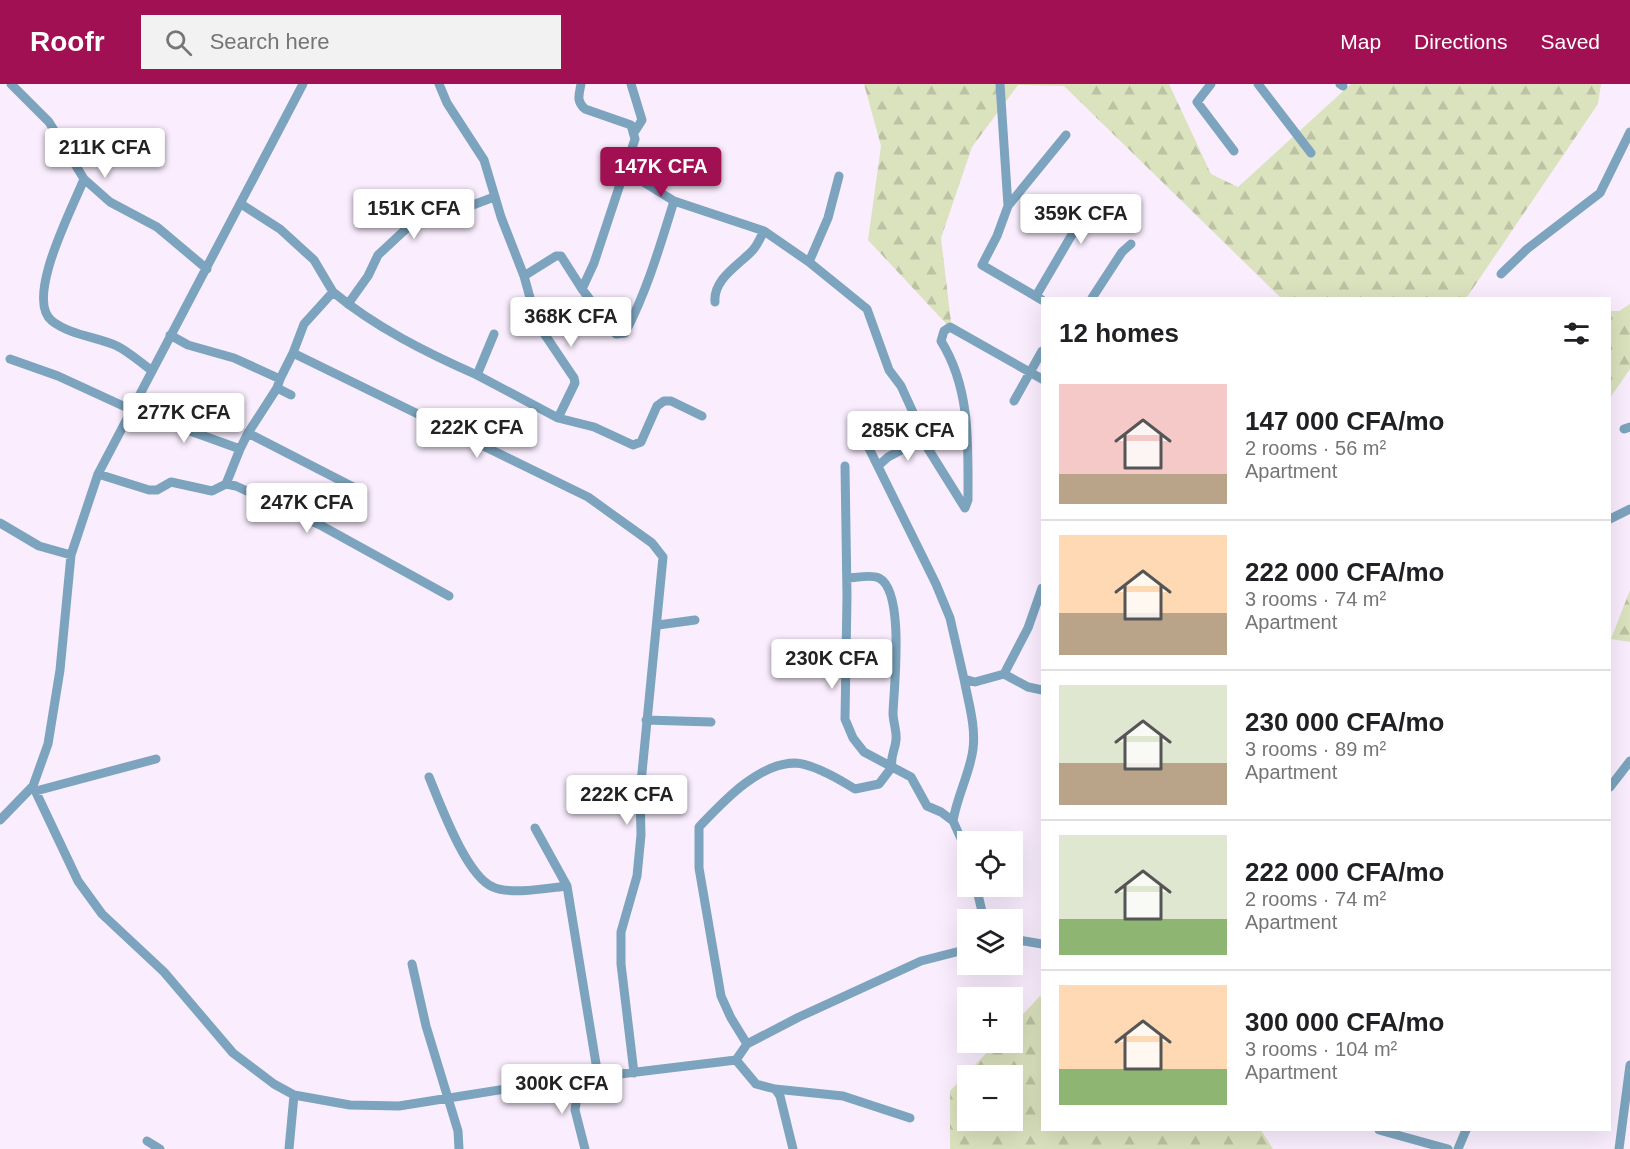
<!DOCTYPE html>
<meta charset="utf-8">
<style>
:root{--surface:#fff;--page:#f2f2f2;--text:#202124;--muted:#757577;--line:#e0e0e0;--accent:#a21054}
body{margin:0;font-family:Helvetica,sans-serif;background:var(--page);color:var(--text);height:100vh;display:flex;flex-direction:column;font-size:22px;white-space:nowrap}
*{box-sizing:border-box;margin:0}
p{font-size:20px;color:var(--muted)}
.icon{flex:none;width:33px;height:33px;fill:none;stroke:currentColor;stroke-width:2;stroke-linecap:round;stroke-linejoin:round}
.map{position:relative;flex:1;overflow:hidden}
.side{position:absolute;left:1041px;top:213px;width:570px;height:834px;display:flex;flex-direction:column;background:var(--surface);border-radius:0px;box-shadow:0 6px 24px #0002}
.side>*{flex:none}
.fabs{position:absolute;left:957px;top:747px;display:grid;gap:12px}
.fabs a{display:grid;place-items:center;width:66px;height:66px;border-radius:0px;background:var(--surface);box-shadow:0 6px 24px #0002;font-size:30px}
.price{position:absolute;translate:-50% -51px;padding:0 14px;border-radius:6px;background:#fff;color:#222;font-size:20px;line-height:39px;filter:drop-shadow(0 2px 3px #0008)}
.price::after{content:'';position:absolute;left:50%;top:36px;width:18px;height:14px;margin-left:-9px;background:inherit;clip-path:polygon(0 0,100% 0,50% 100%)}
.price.current{background:var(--accent);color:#fff}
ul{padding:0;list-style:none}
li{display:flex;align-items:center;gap:18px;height:150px;padding:0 18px}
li+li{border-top:2px solid var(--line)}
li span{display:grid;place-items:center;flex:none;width:168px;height:120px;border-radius:0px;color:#555}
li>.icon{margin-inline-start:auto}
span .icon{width:72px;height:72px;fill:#fffc;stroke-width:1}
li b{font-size:26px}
h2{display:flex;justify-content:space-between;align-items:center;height:72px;padding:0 18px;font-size:26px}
header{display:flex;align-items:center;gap:36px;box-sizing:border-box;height:84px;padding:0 30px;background:var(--accent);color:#fff}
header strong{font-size:28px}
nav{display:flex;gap:33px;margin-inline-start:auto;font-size:21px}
.search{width:420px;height:54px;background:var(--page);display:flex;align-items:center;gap:15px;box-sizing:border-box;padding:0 21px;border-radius:0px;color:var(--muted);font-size:22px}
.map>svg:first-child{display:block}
.forest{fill:url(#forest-firs);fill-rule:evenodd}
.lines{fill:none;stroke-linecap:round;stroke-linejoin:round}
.minor{stroke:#7ca4be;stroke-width:9}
</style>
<header>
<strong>Roofr</strong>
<div class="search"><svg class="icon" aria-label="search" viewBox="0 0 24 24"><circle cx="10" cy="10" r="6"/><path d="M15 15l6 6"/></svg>Search here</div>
<nav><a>Map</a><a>Directions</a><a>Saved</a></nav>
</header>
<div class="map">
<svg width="1630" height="1065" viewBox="0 0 1630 1065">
<defs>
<pattern id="forest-firs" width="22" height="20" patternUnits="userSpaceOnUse" patternTransform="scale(1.5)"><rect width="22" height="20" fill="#dbe2be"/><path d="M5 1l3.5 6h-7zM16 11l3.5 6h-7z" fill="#bcc2a3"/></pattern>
</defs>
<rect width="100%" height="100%" fill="#faeefe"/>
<path class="forest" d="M864,0H1169L1211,90L1238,103L1351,0H1601L1598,20L1467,213L1470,214H1281L1064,2L1018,1L972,63L941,154L952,246L868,156L881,62Z
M1630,220V285L1610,314V227H1619Z
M1630,506V558L1611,555Z
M1040,912L1042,914V1046H1261L1273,1065H950V1007L996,959L1012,958L1013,941ZM968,992H1012V1036H968Z"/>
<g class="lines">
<path class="minor" d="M11,0L49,38L84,95L110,118L157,143L207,185
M439,0L447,19L484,76L501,133L524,192L556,172H561L582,205
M581,0C579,11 576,17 585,25L631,41L635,55L594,179L582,205L616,250L625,249C647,207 660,162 674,117L764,147L809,178L867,225L889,286L901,302L922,348V355L965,424L968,416C968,361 971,305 941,257L944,247L950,243L1042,295
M631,0L642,36L635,47
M1000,0L1008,122L997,152L982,181L1042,216
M1211,0L1197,18L1234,67
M1258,0L1311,69
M1340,0L1343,2
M624,86L674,117
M84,95C73,123 24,215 52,237C70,251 97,253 117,262C129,268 140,278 151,286
M241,120L280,145L314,176L333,208
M1008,122L1066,51
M809,178L828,134L839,92
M1501,190L1527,165L1600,109L1630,48
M524,192L537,239L574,294L575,299L558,334
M1036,212L1084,130L1082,124L1073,117
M1092,214L1122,168L1131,160
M715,218C713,196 737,182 751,168C757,163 760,154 764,147
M348,220L368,192L378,171L406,145L424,135L449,130L494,113
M494,250L477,291L558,334L594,343L633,361L641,358L657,322L664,317H671L702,332
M170,251L188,261L234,274L280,295L277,304
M293,269L304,240L333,208C375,243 427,269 477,291
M10,275L58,292L132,326L240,365L248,349L361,407
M280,295L293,269L588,413L652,459L663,473L640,709L641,751L637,792L621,848V880L634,989
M1014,317L1042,267
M857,340L936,500L950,534L964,595
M1624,345L1630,343
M248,349L277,304L291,311
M240,365L226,400L236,402L322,442L449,512
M845,382L847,512L845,635L853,654L864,668L911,693L927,722L941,728L953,737L968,770
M878,382L888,373L922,355
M98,390L149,406H157L171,398L212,407L226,400
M1610,435L1630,425
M0,439L39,462L71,471
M658,541L695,536
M1004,590L1028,603L1042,606
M646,636L711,638
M429,693C440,719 466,792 493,803C510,811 548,804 567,802
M33,702L78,797L102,830L164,888L233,969L274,1000L294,1011L350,1021L399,1022L537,1000L736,976L747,960L799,933L921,877L968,865
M1610,703L1630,677
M36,707L156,675
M0,736L33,702L48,660L60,586L71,471L98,390L303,0
M953,737C957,712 970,689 973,665C976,642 968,617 964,595L975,598L1004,590L1028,544L1042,504
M535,744L567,802L598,992
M976,802L984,836
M1012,855L1042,860
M412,880L426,942L458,1047L459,1065
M747,960L731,934L721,912L699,784V743C722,719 758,679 795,679C814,680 839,695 855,705L879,700L892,683C890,672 895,667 896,656C897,647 893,638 893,629C894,603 905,507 879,494C870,490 857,494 847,494
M736,976L756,1000L775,1005L780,1012L793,1065
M580,995L575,1026L585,1065
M775,1005L843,1012L910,1034
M1379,1046L1448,1065
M147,1057L160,1065
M289,1065L294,1011
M1458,1065L1466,1046
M1619,1065L1630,981"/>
</g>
</svg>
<div class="fabs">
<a><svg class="icon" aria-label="locate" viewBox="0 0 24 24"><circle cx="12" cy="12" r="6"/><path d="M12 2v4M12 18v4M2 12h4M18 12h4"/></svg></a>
<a><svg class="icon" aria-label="layers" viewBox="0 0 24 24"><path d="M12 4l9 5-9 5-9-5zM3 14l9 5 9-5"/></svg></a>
<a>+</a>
<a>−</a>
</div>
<b class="price" style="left:105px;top:95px">211K CFA</b>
<b class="price current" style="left:661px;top:114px">147K CFA</b>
<b class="price" style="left:414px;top:156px">151K CFA</b>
<b class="price" style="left:1081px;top:161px">359K CFA</b>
<b class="price" style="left:571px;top:264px">368K CFA</b>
<b class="price" style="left:184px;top:360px">277K CFA</b>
<b class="price" style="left:477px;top:375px">222K CFA</b>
<b class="price" style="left:908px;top:378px">285K CFA</b>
<b class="price" style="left:307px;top:450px">247K CFA</b>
<b class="price" style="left:832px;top:606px">230K CFA</b>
<b class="price" style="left:627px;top:742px">222K CFA</b>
<b class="price" style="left:562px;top:1031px">300K CFA</b>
<section class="side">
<h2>12 homes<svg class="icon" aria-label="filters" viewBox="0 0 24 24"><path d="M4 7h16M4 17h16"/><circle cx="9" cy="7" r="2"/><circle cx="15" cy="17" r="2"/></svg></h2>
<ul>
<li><span style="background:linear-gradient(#f6c9c9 75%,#b9a48a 0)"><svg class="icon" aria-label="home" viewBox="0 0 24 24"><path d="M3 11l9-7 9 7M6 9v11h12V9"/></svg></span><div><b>147 000 CFA/mo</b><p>2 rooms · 56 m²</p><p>Apartment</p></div></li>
<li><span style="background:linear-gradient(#ffd9b3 65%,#b9a48a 0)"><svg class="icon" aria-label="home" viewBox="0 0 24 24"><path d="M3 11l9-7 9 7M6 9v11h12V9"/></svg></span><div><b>222 000 CFA/mo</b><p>3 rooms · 74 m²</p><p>Apartment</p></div></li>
<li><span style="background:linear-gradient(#dfe7d0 65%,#b9a48a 0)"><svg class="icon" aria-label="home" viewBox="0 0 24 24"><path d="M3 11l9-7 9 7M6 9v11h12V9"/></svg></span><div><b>230 000 CFA/mo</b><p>3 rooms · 89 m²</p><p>Apartment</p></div></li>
<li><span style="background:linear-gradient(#dfe7d0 70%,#8fb573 0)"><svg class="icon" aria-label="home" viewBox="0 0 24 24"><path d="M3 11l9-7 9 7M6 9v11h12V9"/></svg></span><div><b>222 000 CFA/mo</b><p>2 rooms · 74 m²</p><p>Apartment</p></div></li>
<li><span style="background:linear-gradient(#ffd9b3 70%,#8fb573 0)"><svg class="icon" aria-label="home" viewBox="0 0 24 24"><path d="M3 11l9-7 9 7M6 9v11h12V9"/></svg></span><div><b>300 000 CFA/mo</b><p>3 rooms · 104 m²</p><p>Apartment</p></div></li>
</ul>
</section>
</div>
